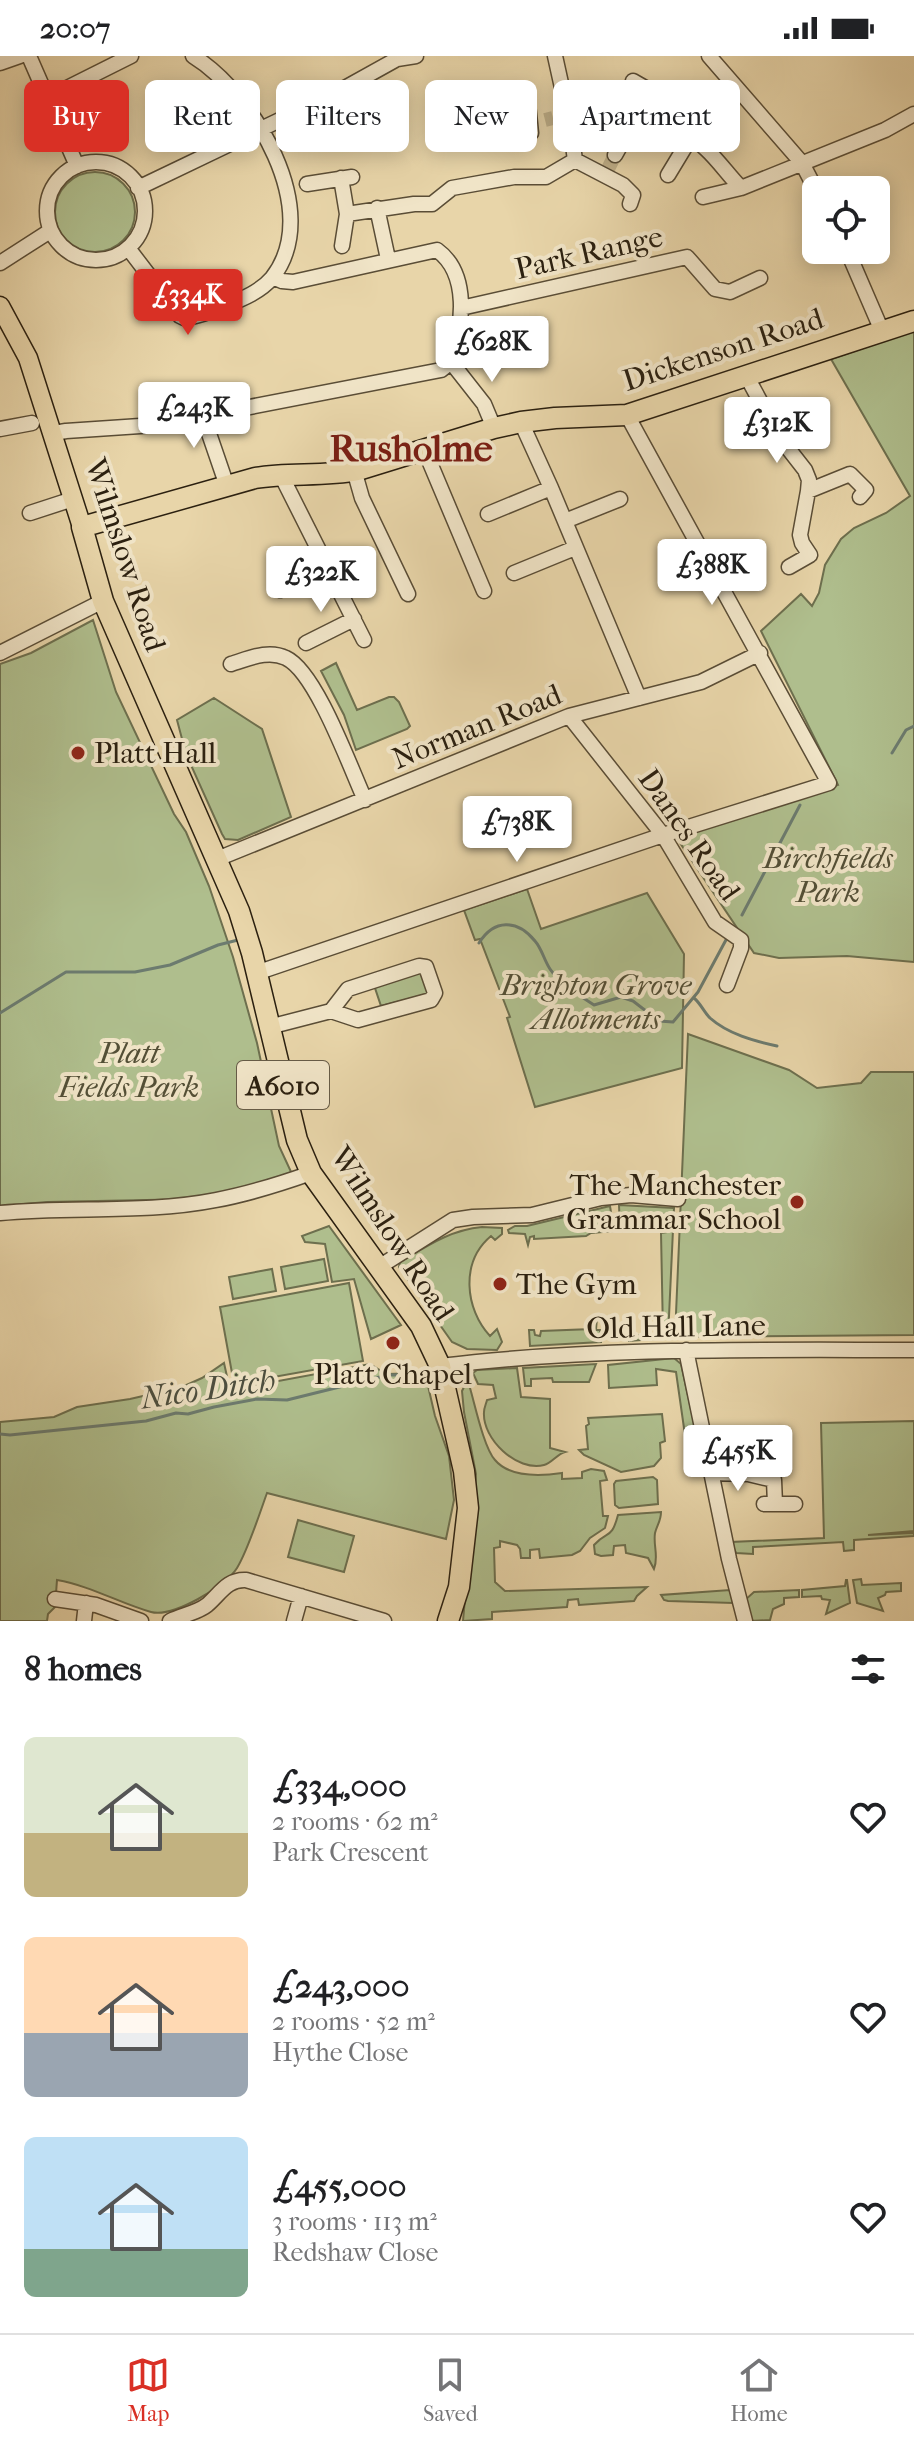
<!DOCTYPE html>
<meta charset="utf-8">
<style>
:root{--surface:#fff;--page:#f2f2f2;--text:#202124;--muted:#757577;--line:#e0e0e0;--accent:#d93025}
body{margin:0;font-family:"IM FELL French Canon",serif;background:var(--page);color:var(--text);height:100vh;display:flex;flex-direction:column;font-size:30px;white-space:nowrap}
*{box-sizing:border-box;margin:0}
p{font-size:26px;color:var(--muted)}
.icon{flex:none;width:44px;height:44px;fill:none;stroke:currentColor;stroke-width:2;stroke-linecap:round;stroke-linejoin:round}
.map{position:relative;height:1565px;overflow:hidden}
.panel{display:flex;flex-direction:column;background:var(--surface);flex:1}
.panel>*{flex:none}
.banner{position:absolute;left:24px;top:24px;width:866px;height:72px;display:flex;gap:16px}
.controls{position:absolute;left:802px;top:120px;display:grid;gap:16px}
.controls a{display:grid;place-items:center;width:88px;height:88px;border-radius:12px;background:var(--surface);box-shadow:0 4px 20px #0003;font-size:40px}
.price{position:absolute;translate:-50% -68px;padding:0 18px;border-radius:8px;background:#fff;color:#222;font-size:26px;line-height:52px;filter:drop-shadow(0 2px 4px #0008)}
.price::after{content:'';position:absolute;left:50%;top:48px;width:24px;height:18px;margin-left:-12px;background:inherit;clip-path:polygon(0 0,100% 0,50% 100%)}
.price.selected{background:var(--accent);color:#fff}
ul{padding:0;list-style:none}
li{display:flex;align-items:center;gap:24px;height:200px;padding:0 24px}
li span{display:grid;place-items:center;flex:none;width:224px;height:160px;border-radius:12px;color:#555}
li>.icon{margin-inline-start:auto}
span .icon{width:96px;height:96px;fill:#fffc;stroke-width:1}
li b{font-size:34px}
h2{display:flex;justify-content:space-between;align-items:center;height:96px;padding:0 24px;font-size:34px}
.tag{padding:0 28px;border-radius:12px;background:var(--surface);box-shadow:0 4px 20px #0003;font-size:28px;line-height:72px}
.tag.selected{background:var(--accent);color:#fff}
.status{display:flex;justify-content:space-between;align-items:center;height:56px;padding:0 40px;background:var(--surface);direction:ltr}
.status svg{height:22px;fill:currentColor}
.dock{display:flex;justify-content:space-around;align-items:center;height:112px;border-top:2px solid var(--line);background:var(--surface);font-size:22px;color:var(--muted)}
.dock a{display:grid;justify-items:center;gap:4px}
.dock .selected{color:var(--accent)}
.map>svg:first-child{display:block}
.green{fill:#afbe8d;stroke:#6d6f4e;stroke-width:2}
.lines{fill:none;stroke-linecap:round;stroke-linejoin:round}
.stream{stroke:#6c7b6f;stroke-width:3}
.minor-tunnel{stroke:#c2b18a;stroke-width:14;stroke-dasharray:14 7;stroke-linecap:butt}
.minor-casing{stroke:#5a4d36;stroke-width:17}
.major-casing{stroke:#2b2010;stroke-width:21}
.highway-casing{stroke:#2b2010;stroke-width:23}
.minor{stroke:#f0e4c7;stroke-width:14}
.major{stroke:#e8d5a9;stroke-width:18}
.highway{stroke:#e8d5a9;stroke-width:20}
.poi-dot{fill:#8f2418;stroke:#f0e4c7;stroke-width:3}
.labels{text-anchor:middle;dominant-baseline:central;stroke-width:8;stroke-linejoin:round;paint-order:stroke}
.shield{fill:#f0e4c7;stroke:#665b47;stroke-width:2}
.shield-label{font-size:28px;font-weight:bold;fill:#2b2010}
.street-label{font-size:30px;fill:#2b2010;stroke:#f0e4c7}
.poi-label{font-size:30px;fill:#2b2010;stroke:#f0e4c7;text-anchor:start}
.park-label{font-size:30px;font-style:italic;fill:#534f36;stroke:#f0e4c7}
.water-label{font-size:32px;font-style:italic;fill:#4c4e3f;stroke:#f0e4c7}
.district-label{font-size:38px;font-weight:bold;fill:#7a1f14;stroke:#f0e4c7}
</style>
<div class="status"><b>20:07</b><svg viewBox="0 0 49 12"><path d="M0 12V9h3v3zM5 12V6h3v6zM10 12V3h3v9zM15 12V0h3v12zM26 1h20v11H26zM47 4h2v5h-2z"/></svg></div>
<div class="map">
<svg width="914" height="1565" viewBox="0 0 914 1565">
<rect width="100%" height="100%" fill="#e8d5a9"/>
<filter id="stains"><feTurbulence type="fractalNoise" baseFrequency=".0025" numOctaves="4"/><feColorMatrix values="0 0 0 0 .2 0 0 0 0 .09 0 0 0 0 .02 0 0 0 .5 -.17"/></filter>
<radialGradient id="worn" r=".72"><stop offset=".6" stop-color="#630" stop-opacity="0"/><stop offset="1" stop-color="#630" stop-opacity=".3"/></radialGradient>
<path class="green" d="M55 156a40 40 0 1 1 80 0a40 40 0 1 1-80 0Z
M914,275V906L847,900L779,902L754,897L676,781L838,729L761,575L801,538L812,550L819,537L825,509L841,483L854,472L886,457L910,440L831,303Z
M93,564L116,636L174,758L186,776L209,830L233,901L257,987L279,1090L292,1118L237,1135L196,1143L47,1146L0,1150V608L31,597Z
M336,607L357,654L389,641H394L399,646L410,670L407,673L356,694L344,659L321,615Z
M214,642L262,673L291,761L238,784L225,783L222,778L186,698L177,664Z
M527,833L541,873L647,837L684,898L682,1012L535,1051L507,962L510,961L480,883L475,884L464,854Z
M421,912L428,938L381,950L374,929Z
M688,978L789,1014L817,1032L861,1027L871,1016H914V1279L675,1281Z
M619,1149L674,1152L668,1282L629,1285V1280L663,1277L661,1177L668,1176L667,1158L624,1159V1175H620Z
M610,1150L614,1175L591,1177L586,1180L534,1183V1180L530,1181L528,1189L525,1178L509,1177L508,1174L515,1170H527Z
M329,1170L401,1269L371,1283L354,1223L332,1226L325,1188L305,1186L302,1180Z
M482,1171L502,1172V1178L495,1184L491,1180C460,1206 465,1253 490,1280L497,1273L502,1286L497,1294L467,1293L452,1286L399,1211L400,1206C427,1190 450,1174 482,1171Z
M324,1203L328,1225L285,1233L281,1211Z
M272,1213L276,1235L233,1243L229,1221Z
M349,1227L363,1305L234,1328L220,1251Z
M597,1261L596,1274H600L601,1286L530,1290L529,1274H534L535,1279L540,1280L541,1275L592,1273V1262Z
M674,1302L681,1308L704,1412L698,1407L694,1384L692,1380L685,1379L676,1316L656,1313L657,1329L609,1332L608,1309Z
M224,1307L230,1334L370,1308L386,1318L425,1317L435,1360L449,1400L454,1444L446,1483L267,1437C259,1459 248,1494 237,1512C226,1530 173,1562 151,1556C119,1547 91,1530 57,1524L55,1551L48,1558L47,1565H0V1366L54,1361L77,1351L130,1343L182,1331L202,1322Z
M596,1308L589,1326H553L552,1322L531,1323V1330H525L523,1312Z
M517,1312L521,1341L550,1343V1392L565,1396C557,1398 552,1407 544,1409C517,1416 482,1383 484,1356C484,1352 486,1348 487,1344L496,1342L493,1329L478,1328L473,1317L477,1314Z
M466,1327L470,1332C475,1349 484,1392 495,1404C510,1422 541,1420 562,1417V1423L582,1422V1416L591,1413L604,1415L607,1424L600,1425L603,1460H608L605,1472L590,1482L580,1495L572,1499L540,1502L539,1493L530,1494V1502H521L520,1493L517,1489L500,1485V1491L494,1492L495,1526L505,1535L647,1531L637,1540L634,1545L579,1549L578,1543L568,1544L567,1551L492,1556V1563L463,1565L476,1418L464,1356L462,1335Z
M662,1358L665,1385L660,1387L661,1402L654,1410L621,1416L584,1399L579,1394L588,1393L586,1370L589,1368L588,1362Z
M914,1365V1475L868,1479L914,1477V1480L854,1484V1494L844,1495L843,1486L753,1491V1498L736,1497L731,1486L824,1482L821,1367Z
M653,1421L657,1424L658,1448L619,1452L615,1449L614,1428L616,1425Z
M661,1456C661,1465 657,1469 655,1477C653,1490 659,1500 654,1513L648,1502L626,1497L625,1489L614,1490L613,1499L601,1500L595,1498L594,1489C608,1473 611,1485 618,1459Z
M298,1464L354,1480L344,1516L288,1501Z
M861,1523L862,1529L901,1527V1535L886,1536L885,1539L878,1542L883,1555L857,1547L853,1524Z
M846,1524H847L850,1547L826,1558L830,1544L822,1543L821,1540L802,1541V1534L845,1530Z
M730,1534L733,1547L668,1545L664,1544L661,1539Z
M799,1534V1541L784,1542V1548L773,1553L770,1564L749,1565L745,1544L754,1536Z"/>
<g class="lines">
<path class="stream" d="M892,697L906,674L914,670
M742,859L800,749
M479,887C494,863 517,863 535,885C542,893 544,904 550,913C560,928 579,939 594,949L621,941L633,945L659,965L673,966L698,936L727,882
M694,942C701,948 704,956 710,962C728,978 754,985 777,990
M0,957L66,916H135L170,909L218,889L238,884
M0,1378L10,1379L146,1365L176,1357L188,1358L214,1351L257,1343L287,1344L388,1319H420"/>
<path class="minor-tunnel" d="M545,64L553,62
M608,113L615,99"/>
<g class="minor-casing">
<path id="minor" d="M29,0L77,110
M555,0L570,68L575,104
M709,0L802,107L816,134
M0,7L20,0
M633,25L654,37C662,60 689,77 706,93C719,105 729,120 741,132
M47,42L131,0
M503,82L531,77L527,38
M615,99L633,67L627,43
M575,104L623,129L633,139L630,148
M47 155a49 49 0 1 1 98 0a49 49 0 1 1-98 0Z
M668,119L691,81
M341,122L347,158L342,190
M307,128L352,121
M138,132L334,38L397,3L416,0
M703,141L741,132L885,74L914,58
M377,152L388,203
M347,158L414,148H432L452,132L514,121H546L575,104
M128,192L180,260L184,262C198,261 212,255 225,250C242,243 260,236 272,222C325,155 253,37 193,0
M847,194L882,275
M0,207L50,175
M273,221L282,225L293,226L437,194C470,218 463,270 451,306
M461,252L687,201L715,233L730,236L760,222
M451,306L484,348L494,372
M746,319L780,382L805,414L809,424L808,435L800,479L802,487L810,499L789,511
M203,360L441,314L451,306
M521,366L551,432L639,642
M0,373L32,367
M54,377L66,375L155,369L203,360L227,430
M425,395L484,535
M354,414L362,442L408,538
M281,419L364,584
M808,435L850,418L866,434L860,441
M30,457L73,443
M488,458L551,432
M565,465L620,443
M514,517L575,492
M280,534L328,511
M306,587L354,563
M0,597L103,545
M231,608C248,603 268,593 286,602C316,616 350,711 365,744
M569,660L663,779L715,866L741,884V892L727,929
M217,803L569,660L701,626L760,597
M256,917L663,779L829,727L627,359
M269,971L331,955L348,933L419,910L426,911L435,937L431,944L358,964L331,955
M0,1157C72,1150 145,1158 216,1144C248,1138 280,1128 311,1117
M379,1211L453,1164L473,1161L532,1159L601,1142L631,1139L678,1143
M686,1294L729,1503L745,1565
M440,1310C597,1291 756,1294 914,1294
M711,1417L748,1418L774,1424L775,1448
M764,1448H795
M55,1543L96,1549L141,1565
M84,1565L86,1547
M170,1565C182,1559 197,1557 207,1549C220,1538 227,1523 246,1524L384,1565
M294,1565L301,1540"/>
</g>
<g class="major-casing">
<path id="major" d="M0,250L28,302L82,471"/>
</g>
<g class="highway-casing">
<path id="highway" d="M448,1565L459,1531L468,1452L464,1415L440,1310L421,1270L311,1117L297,1084L252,897L239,855L103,545L82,471L255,422C289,416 323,421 358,414L494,372L521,366L555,362L627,359L914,265"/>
</g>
<use href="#minor" class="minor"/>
<use href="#major" class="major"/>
<use href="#highway" class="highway"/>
</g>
<g class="poi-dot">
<circle cx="78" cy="697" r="8"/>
<circle cx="797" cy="1146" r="8"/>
<circle cx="500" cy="1228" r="8"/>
<circle cx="393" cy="1287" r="8"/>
</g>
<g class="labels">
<rect class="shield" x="237" y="1005" width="92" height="48" rx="6"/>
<g class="shield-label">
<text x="283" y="1029">A6010</text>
</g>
<g class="street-label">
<text transform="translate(589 197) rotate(-13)">Park Range</text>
<text transform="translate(723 294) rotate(-18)">Dickenson Road</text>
<text transform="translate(125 499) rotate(72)">Wilmslow Road</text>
<text transform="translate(477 671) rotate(-22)">Norman Road</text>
<text transform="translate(689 779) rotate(55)">Danes Road</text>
<text transform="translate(392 1178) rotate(57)">Wilmslow Road</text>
<text transform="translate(676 1271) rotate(-1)">Old Hall Lane</text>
</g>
<g class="poi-label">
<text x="94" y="697">Platt Hall</text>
<text x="781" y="1129" text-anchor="end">The Manchester<tspan x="781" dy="34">Grammar School</tspan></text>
<text x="516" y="1228">The Gym</text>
<text x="393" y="1318" text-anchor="middle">Platt Chapel</text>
</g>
<g class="park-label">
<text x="828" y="802">Birchfields<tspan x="828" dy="34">Park</tspan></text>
<text x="596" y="929">Brighton Grove<tspan x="596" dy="34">Allotments</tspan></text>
<text x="129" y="997">Platt<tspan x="129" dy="34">Fields Park</tspan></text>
</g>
<g class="water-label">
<text transform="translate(208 1333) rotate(-8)">Nico Ditch</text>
</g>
<g class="district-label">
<text x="411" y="392">Rusholme</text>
</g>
</g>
<rect width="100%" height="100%" filter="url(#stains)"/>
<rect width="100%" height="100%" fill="url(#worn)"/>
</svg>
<div class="controls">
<a><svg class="icon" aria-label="locate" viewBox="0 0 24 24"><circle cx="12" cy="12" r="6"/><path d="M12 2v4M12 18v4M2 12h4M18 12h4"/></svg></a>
</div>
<b class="price selected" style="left:188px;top:281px">£334K</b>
<b class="price" style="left:492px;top:328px">£628K</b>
<b class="price" style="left:194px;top:394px">£243K</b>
<b class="price" style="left:777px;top:409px">£312K</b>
<b class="price" style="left:712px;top:551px">£388K</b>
<b class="price" style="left:321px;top:558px">£322K</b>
<b class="price" style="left:517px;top:808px">£738K</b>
<b class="price" style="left:738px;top:1437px">£455K</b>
<div class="banner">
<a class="tag selected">Buy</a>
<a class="tag">Rent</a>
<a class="tag">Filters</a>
<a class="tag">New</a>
<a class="tag">Apartment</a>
</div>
</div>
<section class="panel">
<h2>8 homes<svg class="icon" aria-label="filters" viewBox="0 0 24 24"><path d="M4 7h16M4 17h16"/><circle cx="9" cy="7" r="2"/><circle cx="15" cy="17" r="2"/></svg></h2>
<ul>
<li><span style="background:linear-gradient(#dfe7d0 60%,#c2b280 0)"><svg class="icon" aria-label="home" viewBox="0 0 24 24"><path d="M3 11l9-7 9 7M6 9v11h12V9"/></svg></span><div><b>£334,000</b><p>2 rooms · 62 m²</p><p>Park Crescent</p></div><svg class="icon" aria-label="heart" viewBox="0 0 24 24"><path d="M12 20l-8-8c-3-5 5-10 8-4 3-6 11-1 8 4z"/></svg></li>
<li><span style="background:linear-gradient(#ffd9b3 60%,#9aa5b1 0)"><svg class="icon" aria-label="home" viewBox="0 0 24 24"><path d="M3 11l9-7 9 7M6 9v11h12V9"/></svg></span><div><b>£243,000</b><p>2 rooms · 52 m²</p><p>Hythe Close</p></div><svg class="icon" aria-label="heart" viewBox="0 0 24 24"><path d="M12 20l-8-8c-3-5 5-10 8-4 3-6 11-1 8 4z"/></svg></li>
<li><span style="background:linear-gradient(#bfe0f5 70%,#7fa58c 0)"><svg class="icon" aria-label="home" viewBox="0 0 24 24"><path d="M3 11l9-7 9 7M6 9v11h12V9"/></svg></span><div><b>£455,000</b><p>3 rooms · 113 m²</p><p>Redshaw Close</p></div><svg class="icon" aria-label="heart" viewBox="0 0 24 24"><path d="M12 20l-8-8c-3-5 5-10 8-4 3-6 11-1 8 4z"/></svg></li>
</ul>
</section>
<nav class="dock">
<a class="selected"><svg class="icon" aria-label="map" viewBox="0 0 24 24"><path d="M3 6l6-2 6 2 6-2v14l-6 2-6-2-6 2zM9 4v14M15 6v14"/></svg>Map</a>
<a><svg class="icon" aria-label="saved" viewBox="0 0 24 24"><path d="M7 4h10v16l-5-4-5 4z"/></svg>Saved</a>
<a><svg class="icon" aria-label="home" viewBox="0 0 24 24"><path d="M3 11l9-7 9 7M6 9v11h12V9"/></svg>Home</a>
</nav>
